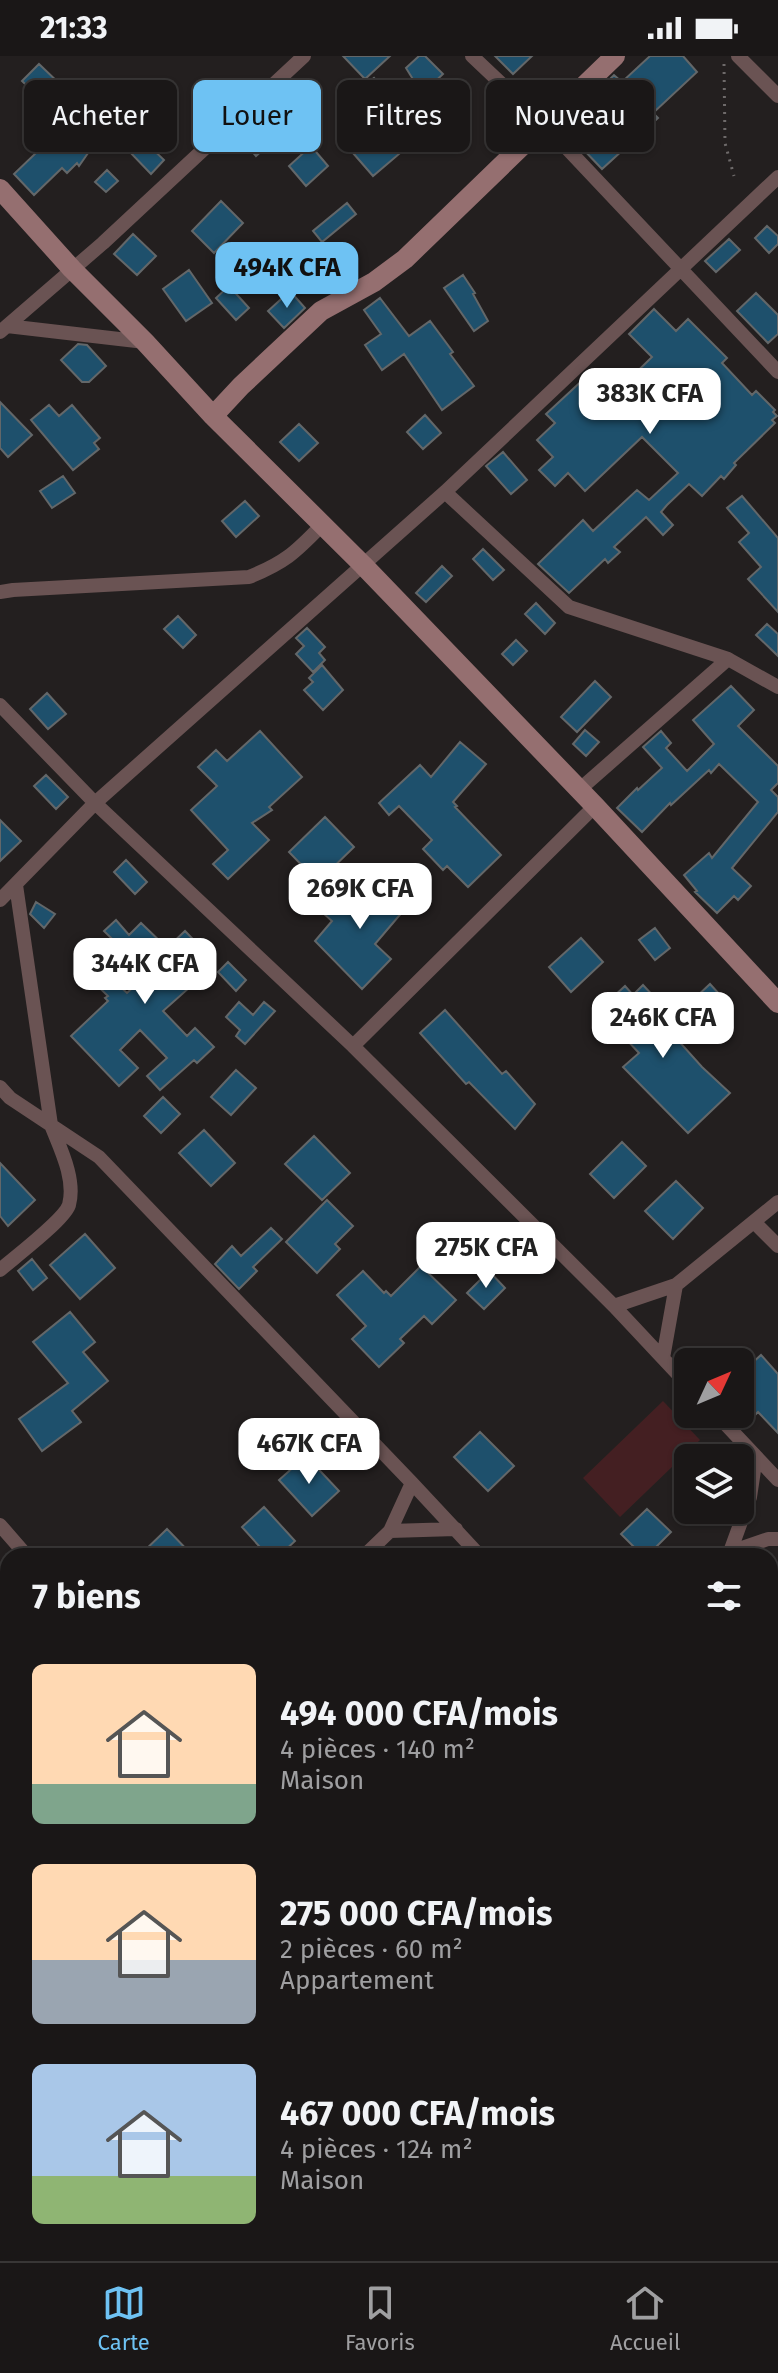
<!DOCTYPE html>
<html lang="fr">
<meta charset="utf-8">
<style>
:root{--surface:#1a1717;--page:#232020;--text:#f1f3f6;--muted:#9f9fa1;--line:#383636;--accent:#6ec2f3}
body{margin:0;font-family:"Fira Sans",sans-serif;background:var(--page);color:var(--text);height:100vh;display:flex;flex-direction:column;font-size:30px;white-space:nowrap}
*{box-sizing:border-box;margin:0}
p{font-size:26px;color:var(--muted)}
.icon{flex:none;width:44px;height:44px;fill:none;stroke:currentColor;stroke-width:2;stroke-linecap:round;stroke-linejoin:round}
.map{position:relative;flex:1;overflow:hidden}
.drawer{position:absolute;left:0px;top:1492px;width:778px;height:714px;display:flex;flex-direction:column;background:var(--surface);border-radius:24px 24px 0 0;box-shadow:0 2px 6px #0004,0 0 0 2px var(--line)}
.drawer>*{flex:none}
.guide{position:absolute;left:24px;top:24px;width:730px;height:72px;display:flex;gap:16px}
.needle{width:52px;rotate:46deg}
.controls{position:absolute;left:674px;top:1292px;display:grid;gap:16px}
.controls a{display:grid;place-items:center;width:80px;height:80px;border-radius:12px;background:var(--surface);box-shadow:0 2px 6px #0004,0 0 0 2px var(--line);font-size:40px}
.price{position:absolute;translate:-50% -68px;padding:0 18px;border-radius:16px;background:#fff;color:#222;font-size:26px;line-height:52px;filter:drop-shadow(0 2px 4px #0008)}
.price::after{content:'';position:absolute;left:50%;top:48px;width:24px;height:18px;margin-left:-12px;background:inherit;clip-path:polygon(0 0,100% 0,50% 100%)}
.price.active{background:var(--accent);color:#111}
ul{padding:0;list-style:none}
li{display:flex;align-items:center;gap:24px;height:200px;padding:0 32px}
li span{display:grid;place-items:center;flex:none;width:224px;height:160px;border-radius:12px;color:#555}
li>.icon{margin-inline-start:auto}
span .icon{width:96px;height:96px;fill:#fffc;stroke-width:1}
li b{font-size:34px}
h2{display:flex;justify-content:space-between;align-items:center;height:96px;padding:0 32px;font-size:34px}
.pill{padding:0 28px;border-radius:12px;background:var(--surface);box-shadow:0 2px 6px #0004,0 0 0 2px var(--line);font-size:28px;line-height:72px}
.pill.active{background:var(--accent);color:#111}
.status{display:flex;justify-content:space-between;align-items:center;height:56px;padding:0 40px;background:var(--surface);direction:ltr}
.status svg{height:22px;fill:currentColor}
.menu{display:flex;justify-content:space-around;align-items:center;height:112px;border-top:2px solid var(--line);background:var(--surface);font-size:22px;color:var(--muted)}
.menu a{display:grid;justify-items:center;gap:4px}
.menu .active{color:var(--accent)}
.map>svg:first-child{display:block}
.green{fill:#441f22}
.building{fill:#1e506c;stroke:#636769;stroke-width:2}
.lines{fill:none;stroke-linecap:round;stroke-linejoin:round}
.path{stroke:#6e6a6a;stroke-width:3;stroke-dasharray:2 6;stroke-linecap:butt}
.street{stroke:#6a5353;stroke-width:14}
.secondary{stroke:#956f70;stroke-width:20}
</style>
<div class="status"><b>21:33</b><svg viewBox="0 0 49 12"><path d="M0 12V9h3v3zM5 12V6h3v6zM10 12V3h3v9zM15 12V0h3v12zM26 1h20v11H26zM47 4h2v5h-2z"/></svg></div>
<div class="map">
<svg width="778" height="2205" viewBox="0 0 778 2205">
<rect width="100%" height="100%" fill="#231f1f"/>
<path class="green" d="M663,1345L700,1384L620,1461L583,1422Z"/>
<path class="building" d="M343,0H390L365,23Z
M419,0H425L443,18L422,38L406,12Z
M495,0H532L513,18Z
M650,0H683L697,16L653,57L658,62L602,113L561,70L614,19L622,26Z
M39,8L63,31L46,48L22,25Z
M374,22L399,51L367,80L357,69L378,49L363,31Z
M85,49L106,63L101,72L104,74L79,110L77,107L67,117L62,112L34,139L14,118L62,72L68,76Z
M458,57L469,66L457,79L447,69Z
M258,63L276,82L256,100L239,80Z
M378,75L399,98L373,120L353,97Z
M139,80L164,104L151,118L127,93Z
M311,90L328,110L306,130L289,110Z
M107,114L118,125L106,136L95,126Z
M221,145L243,167L214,197L192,175Z
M347,147L356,158L322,186L313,175Z
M767,170L778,180V188L769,197L755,182Z
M133,178L156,200L137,219L114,198Z
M729,183L740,194L716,216L705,205Z
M189,214L212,247L186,265L163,233Z
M463,219L475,237L473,238L488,265L474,275L444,232Z
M229,230L249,252L236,264L216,242Z
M290,235L305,252L284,272L268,255Z
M756,237L778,259V278L768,287L737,255Z
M380,242L409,280L430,265L453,296L450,298L474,330L442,354L404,298L382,314L365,289L381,278L364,254Z
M654,253L676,275L688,263L727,302L722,307L752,339L756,335L775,354L773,356L777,360L772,364L775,367L734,407L736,409L724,423L721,420L702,440L689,428L667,449L661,456L673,469L663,479L646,461L614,491L620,496L608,507L605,503L569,537L538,508L583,464L593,475L637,434L649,444L678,417L642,381L585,435L568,417L555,430L539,414L553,401L537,384L555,367L546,358L586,321L607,345L652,301L629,278Z
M78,288L87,289L106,310L89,326H82L61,304Z
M0,346L32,379L8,401L0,392Z
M49,349L59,360L72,349L100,382L94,387L99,393L73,414L31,364Z
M425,359L441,377L423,393L407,376Z
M299,368L318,387L299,405L280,386Z
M503,396L527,424L511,438L486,410Z
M63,420L75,437L52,452L40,435Z
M742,440L778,482V556L748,523L761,511L739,486L749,477L727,452Z
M245,445L259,460L236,481L222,465Z
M483,493L504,514L493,524L473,503Z
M442,510L452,520L426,546L416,537Z
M536,547L555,567L545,578L525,558Z
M178,560L196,579L183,592L164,573Z
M767,568L778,578V600L756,579Z
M307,572L325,591L319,597L325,604L313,616L296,598L304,590L296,582Z
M516,584L527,595L513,609L502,598Z
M322,609L343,634L323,654L304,634L313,626L309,622Z
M595,625L611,641L577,676L561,661Z
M731,630L754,654L738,670L778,710V727L771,734L778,741V756L732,812L751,830L738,844L734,840L717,857L695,836L697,835L684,819L709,797L712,802L758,746L719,708L711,717L709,714L671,749L670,747L642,776L617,752L637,732L638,734L662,712L643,691L661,675L671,687L666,692L687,715L714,688L693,664Z
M47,637L66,658L48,673L30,653Z
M585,674L599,686L586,700L573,688Z
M260,675L302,721L269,751L272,754L252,767L269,784L228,823L213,808L228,794L191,754L217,730L198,711L216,694L227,705Z
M460,686L486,708L453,746L457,750L455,751L501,799L468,831L447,810L443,814L423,793L432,784L399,750L389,759L379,747L420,709L431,721Z
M46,719L68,741L56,753L34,730Z
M325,761L354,791L318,826L289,796Z
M0,764L21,785L0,805Z
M126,804L147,826L135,838L114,816Z
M370,818L404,854L375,888L391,903L362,933L315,885L332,865L323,857L334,846L338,850Z
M36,846L55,858L44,872L30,858Z
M116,864L129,879L141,867L167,892L185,875L214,905L189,930L190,931L163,955L187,980L195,972L214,991L197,1007L194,1004L160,1034L147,1020L167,1002L140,974L120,994L138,1012L119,1030L71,980L108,945L105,942L108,940L81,914L90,903L127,937L148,918L104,875Z
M655,872L670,892L655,904L639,884Z
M581,882L603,906L571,936L549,911Z
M228,906L246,924L236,935L218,916Z
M710,928L720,939L695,963L677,959Z
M643,929L669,957L649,952L702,1011L730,1037L688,1077L623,1011L639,997L599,954L625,930L633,939Z
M239,946L253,959L264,946L275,955L245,988L236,980L240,974L226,961Z
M445,954L502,1018L506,1015L535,1048L515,1073L469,1026L466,1028L420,977Z
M236,1014L256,1032L231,1059L211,1041Z
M163,1041L180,1058L161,1077L144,1060Z
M204,1074L235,1107L211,1130L179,1097Z
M314,1080L350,1117L322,1144L285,1108Z
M622,1086L646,1110L614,1142L590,1118Z
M0,1107L35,1144L8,1170L0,1160Z
M676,1125L703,1152L673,1183L645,1155Z
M327,1144L353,1170L335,1188L340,1193L317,1217L286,1186Z
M271,1172L282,1183L253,1211L257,1215L239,1233L215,1208L232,1190L241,1200Z
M85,1178L115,1212L80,1243L50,1209Z
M32,1203L47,1222L33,1234L18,1215Z
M421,1210L456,1244L432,1268L424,1260L400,1283L404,1287L379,1311L352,1283L366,1270L337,1239L363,1215L384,1237L386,1235L391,1240Z
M489,1215L505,1232L484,1253L467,1237Z
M70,1256L95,1286L83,1296L108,1325L72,1355L81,1366L42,1395L19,1363L68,1327L33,1286Z
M761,1299L778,1318V1377L758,1356L755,1359L740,1343V1318Z
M480,1376L514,1410L488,1435L454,1401Z
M306,1400L339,1435L312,1460L279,1424Z
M264,1451L295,1485L279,1500H268L242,1471Z
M647,1453L671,1476L647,1500H643L621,1478Z
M167,1473L193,1500H139Z"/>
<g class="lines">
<path class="path" d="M724,8L725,87L734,120"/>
<path class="street" d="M472,0L543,67L778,316
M738,0L778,40
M7,270L145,286
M0,276L103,187L304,0
M445,436L569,551L728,603
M0,536L13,534L249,521C284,507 295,497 321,470
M0,649L95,747L353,990L614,1250L688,1329
M579,734L728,603L778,631
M0,844L95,747L445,436L778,121
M353,990L595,750
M0,1031L10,1042L99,1101L412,1427L480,1500
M755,1167L778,1190
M0,1214C15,1201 64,1164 69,1149C76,1123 60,1092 51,1069L16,829
M614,1250L676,1229L778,1146
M663,1302L676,1229
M716,1358L778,1424
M0,1469L27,1500
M390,1475L456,1473
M730,1496L750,1441L756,1401
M364,1500L390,1475L412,1427
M726,1500L730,1496L768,1483H778
M770,1819L778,1828
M0,1858L8,1850
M0,1928L8,1940
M770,2123L778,2117
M187,2198L192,2205
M327,2205L335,2198
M671,2205L679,2198"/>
<path class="secondary" d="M0,133L72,213L145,286L213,360L363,509L595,750L778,947
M213,360L241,330L321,255L374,226L405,203L615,0"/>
</g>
</svg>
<div class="controls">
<a><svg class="needle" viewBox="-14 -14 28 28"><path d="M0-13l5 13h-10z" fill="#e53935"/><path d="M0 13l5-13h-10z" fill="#9f9fa1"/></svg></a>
<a><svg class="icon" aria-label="layers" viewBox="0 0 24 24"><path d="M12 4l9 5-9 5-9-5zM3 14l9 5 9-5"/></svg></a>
</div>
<b class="price active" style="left:287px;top:254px">494K CFA</b>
<b class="price" style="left:650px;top:380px">383K CFA</b>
<b class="price" style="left:360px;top:875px">269K CFA</b>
<b class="price" style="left:145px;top:950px">344K CFA</b>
<b class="price" style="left:663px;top:1004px">246K CFA</b>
<b class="price" style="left:486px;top:1234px">275K CFA</b>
<b class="price" style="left:309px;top:1430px">467K CFA</b>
<div class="guide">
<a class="pill">Acheter</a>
<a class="pill active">Louer</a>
<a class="pill">Filtres</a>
<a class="pill">Nouveau</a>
</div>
<section class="drawer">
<h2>7 biens<svg class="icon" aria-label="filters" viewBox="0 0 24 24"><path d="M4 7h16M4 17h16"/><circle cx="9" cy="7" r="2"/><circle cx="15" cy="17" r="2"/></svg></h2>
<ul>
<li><span style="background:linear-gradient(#ffd9b3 75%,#7fa58c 0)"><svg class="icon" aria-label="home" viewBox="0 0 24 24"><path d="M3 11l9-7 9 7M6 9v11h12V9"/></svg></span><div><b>494 000 CFA/mois</b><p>4 pièces · 140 m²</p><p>Maison</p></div></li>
<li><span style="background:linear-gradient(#ffd9b3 60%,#9aa5b1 0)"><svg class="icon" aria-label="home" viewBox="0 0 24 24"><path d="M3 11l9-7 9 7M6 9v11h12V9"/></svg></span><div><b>275 000 CFA/mois</b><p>2 pièces · 60 m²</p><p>Appartement</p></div></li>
<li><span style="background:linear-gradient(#a9c7e8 70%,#8fb573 0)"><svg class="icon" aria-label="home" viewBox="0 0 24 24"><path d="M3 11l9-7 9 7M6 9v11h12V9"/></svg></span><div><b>467 000 CFA/mois</b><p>4 pièces · 124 m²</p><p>Maison</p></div></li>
</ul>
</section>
</div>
<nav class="menu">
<a class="active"><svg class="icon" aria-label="map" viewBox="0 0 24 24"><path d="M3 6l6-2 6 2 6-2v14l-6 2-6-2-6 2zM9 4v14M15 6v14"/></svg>Carte</a>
<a><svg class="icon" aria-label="saved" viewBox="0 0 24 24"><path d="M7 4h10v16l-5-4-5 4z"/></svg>Favoris</a>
<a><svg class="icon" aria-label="home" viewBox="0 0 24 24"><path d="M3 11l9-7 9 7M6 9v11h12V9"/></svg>Accueil</a>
</nav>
